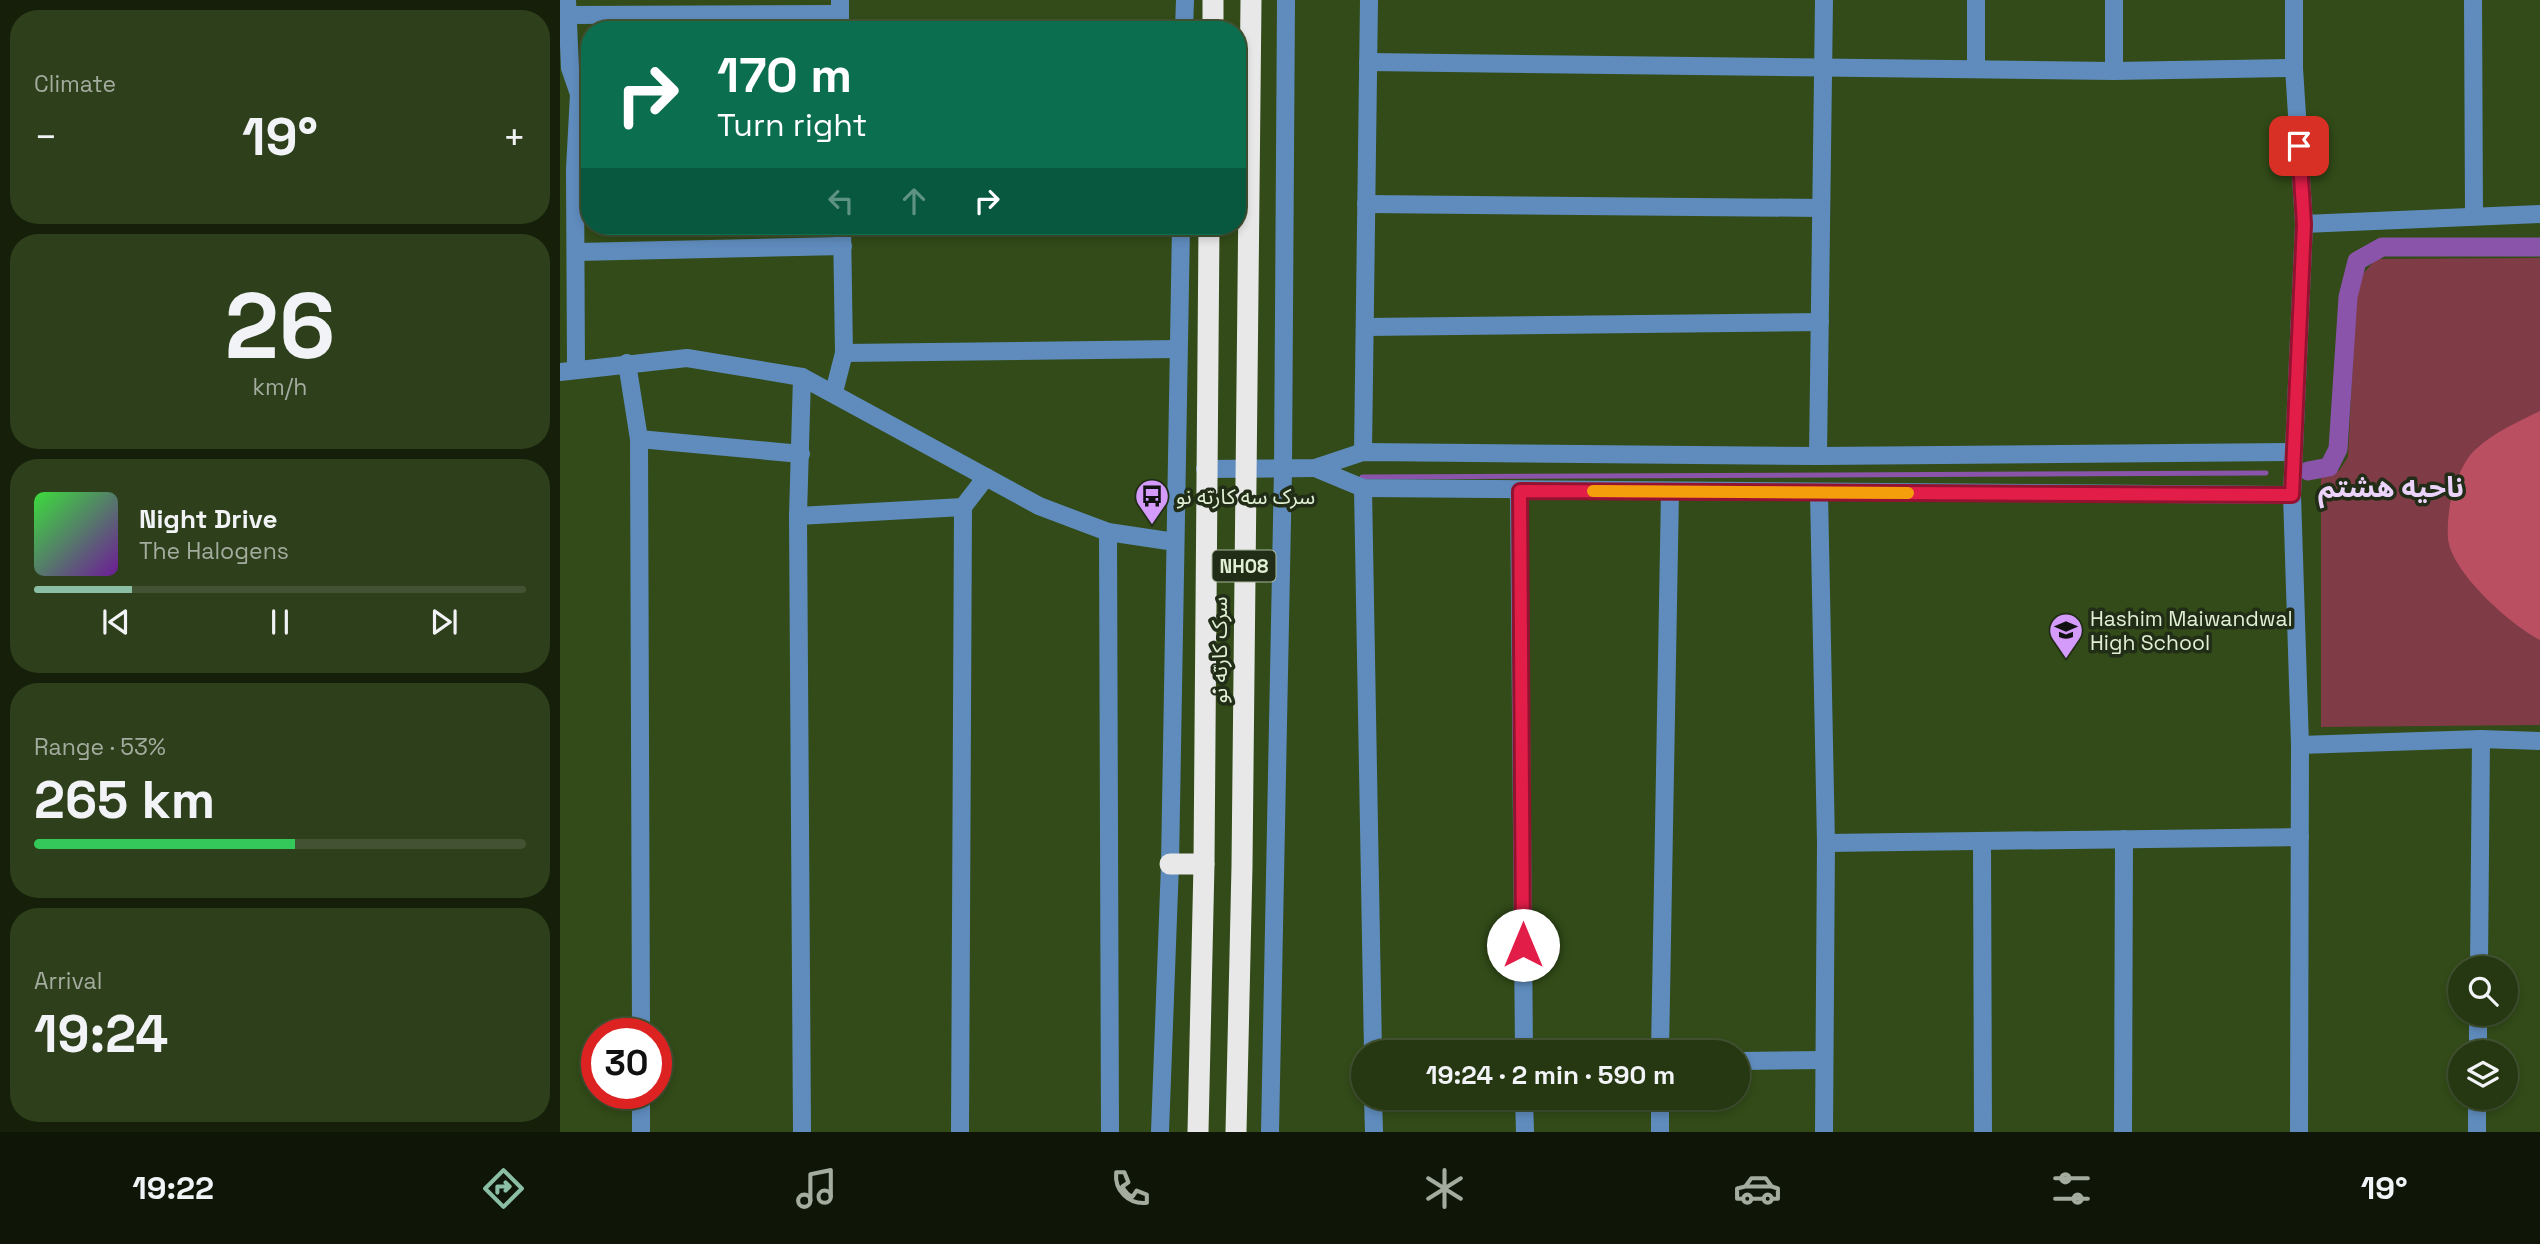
<!DOCTYPE html>
<meta charset="utf-8">
<style>
:root{--surface:#263812;--page:#2e3f1b;--text:#f1f3f6;--muted:#a4ac9f;--line:#425232;--accent:#8abfa5}
body{margin:0;font-family:"Space Grotesk","Noto Sans Arabic",sans-serif;background:var(--page);color:var(--text);height:100vh;display:flex;flex-direction:column;font-size:26px;white-space:nowrap}
*{box-sizing:border-box;margin:0}
p{font-size:23px;color:var(--muted)}
.icon{flex:none;width:38px;height:38px;fill:none;stroke:currentColor;stroke-width:2;stroke-linecap:round;stroke-linejoin:round}
.map{position:relative;flex:1;overflow:hidden}
.details{display:flex;flex-direction:column;gap:10px;padding:10px;background:#151f0a;width:560px}
.details>*{flex:none}
.guide{position:absolute;left:21px;top:21px;width:665px;height:214px;border-radius:28px;box-shadow:0 4px 10px #0003,0 0 0 2px var(--line);background:#0b6e4f;color:#fff;overflow:hidden}
.fabs{position:absolute;left:1888px;top:956px;display:grid;gap:14px}
.fabs a{display:grid;place-items:center;width:70px;height:70px;border-radius:50%;background:var(--surface);box-shadow:0 4px 10px #0003,0 0 0 2px var(--line);font-size:35px}
.speed{position:absolute;left:21px;top:1018px;display:flex;gap:14px;font-size:35px;font-weight:700;text-align:center}
.speed>*{display:grid;place-content:center;width:91px;height:91px;border-radius:50%;background:var(--surface);box-shadow:0 4px 10px #0003,0 0 0 2px var(--line);line-height:1}
.speed .limit{border:10px solid #d22;background:#fff;color:#111}
.pin{position:absolute;display:grid;place-items:center;width:60px;height:60px;color:#fff;margin:-30px;border-radius:14px;box-shadow:0 4px 10px #0006}
.me{position:absolute;width:77px;margin:-38px;rotate:0deg;stroke-linejoin:round;filter:drop-shadow(0 0 5px #0008)}
.turn{display:flex;align-items:center;gap:24px;height:147px;padding:0 21px;font-size:32px}
.turn .icon{width:91px;height:91px;stroke-width:2.5}
.turn b{display:block;font-size:49px;line-height:60px}
.lanes{display:flex;align-items:center;height:66px;padding:0 21px;background:#0003;justify-content:center;gap:35px;direction:ltr}
.lanes .off{opacity:.35}
.big{font-size:52px;font-weight:700;line-height:1.1}
.details .tile{flex:1;display:flex;flex-direction:column;justify-content:center;gap:10px;min-width:0;padding:0 24px;border-radius:28px;background:var(--page)}
.details .dial{align-items:center;gap:0}
.dial b{font-size:91px;line-height:1}
.song{display:flex;align-items:center;gap:21px}
.cover{width:84px;height:84px;border-radius:10px;background:linear-gradient(135deg,hsl(120 70% 55%),hsl(280 70% 35%))}
.played{height:7px;border-radius:4px;background:linear-gradient(90deg,var(--accent) 20%,var(--line) 20%)}
.keys{display:flex;justify-content:space-around;direction:ltr}
.heat{display:flex;justify-content:space-between;align-items:center;font-size:38px;direction:ltr}
.charge{height:10px;border-radius:5px;background:linear-gradient(90deg,#34c759 53%,var(--line) 0)}
.trip{position:absolute;left:791px;top:1040px;width:399px;height:70px;border-radius:35px;background:var(--surface);box-shadow:0 4px 10px #0003,0 0 0 2px var(--line);font-weight:700;line-height:70px;text-align:center}
.tabs{display:flex;height:112px;justify-content:space-around;align-items:center;background:#0f1607;color:var(--muted)}
.tabs .icon{width:49px;height:49px}
.tabs .active{color:var(--accent)}
.tabs b{font-size:32px;color:var(--text)}
main{display:flex;flex:1;min-height:0}
.map>svg:first-child{display:block}
</style>
<main>
<section class="details">
<div class="tile"><p>Climate</p>
<div class="heat"><a>−</a><b class="big">19°</b><a>+</a></div>
</div>
<div class="tile dial"><b>26</b><p>km/h</p></div>
<div class="tile">
<div class="song"><i class="cover"></i><div><b>Night Drive</b><p>The Halogens</p></div></div>
<div class="played"></div>
<div class="keys"><svg class="icon" aria-label="previous" viewBox="0 0 24 24"><path d="M18 5L8 12l10 7zM5 5v14"/></svg><svg class="icon" aria-label="pause" viewBox="0 0 24 24"><path d="M8 5v14M16 5v14"/></svg><svg class="icon" aria-label="next" viewBox="0 0 24 24"><path d="M6 5l10 7-10 7zM19 5v14"/></svg></div>
</div>
<div class="tile"><p>Range · 53%</p><b class="big">265 km</b><div class="charge"></div></div>
<div class="tile"><p>Arrival</p><b class="big">19:24</b></div>
</section>
<div class="map">
<svg width="1980" height="1132" viewBox="0 0 1980 1132">
<rect width="100%" height="100%" fill="#324b18"/>
<!-- green -->
<polygon fill="#7f3b46" points="1980,258 1980,725 1761,727 1761,475 1779,471 1788,457 1797,281 1816,259"/>
<!-- forest -->
<path fill="#ba4f62" d="M 1980,411 L 1980,640 C 1951,625 1892,573 1888,539 C 1887,524 1889,505 1893,491 C 1898,476 1904,460 1916,449 C 1934,432 1958,422 1980,411 Z"/>
<g fill="none" stroke-linecap="round" stroke-linejoin="round">
<!-- stream -->
<polyline stroke="#8954a9" stroke-width="5" points="802,477 1706,473"/>
<!-- canal -->
<polyline stroke="#8954a9" stroke-width="19" points="1748,471 1769,467 1778,449 1788,297 1797,261 1822,247 1980,247"/>
<!-- minor -->
<g stroke="#5f8cbd" stroke-width="18">
<polyline points="7,0 10,68 19,94 15,169 16,369"/>
<polyline points="280,0 280,30"/>
<polyline points="1734,0 1734,68 1744,224 1732,495 1740,745 1739,1132"/>
<polyline points="1913,0 1914,215"/>
<polyline points="6,15 280,14"/>
<polyline points="624,30 625,0"/>
<polyline points="808,62 1554,71 1734,68"/>
<polyline points="1416,69 1416,0"/>
<polyline points="1554,71 1554,0"/>
<polyline points="806,204 1261,208"/>
<polyline points="1744,224 1980,214"/>
<polyline points="17,252 283,246"/>
<polyline points="805,327 1260,322"/>
<polyline points="284,353 618,349"/>
<polyline points="67,363 79,439 81,1034"/>
<polyline points="0,372 127,358 242,377 479,506 548,532 615,542"/>
<polyline points="274,392 284,353 282,226"/>
<polyline points="79,439 241,454"/>
<polyline points="803,452 809,0"/>
<polyline points="1258,456 1264,0"/>
<polyline points="755,468 803,488 1732,495"/>
<polyline points="645,469 755,468 803,452 1258,456 1732,452"/>
<polyline points="803,488 813,1052"/>
<polyline points="959,491 964,1052"/>
<polyline points="1259,493 1266,843 1264,1132"/>
<polyline points="238,516 403,507"/>
<polyline points="548,532 550,1132"/>
<polyline points="1740,745 1921,739 1980,741"/>
<polyline points="1422,841 1423,1132"/>
<polyline points="1266,843 1740,837"/>
<polyline points="1919,968 1921,739"/>
<polyline points="1100,1052 1110,491"/>
<polyline points="1918,1052 1918,1013"/>
<polyline points="1178,1061 1262,1060"/>
<polyline points="81,1094 81,1132"/>
<polyline points="813,1097 814,1132"/>
<polyline points="964,1097 965,1132"/>
<polyline points="1100,1097 1100,1132"/>
<polyline points="242,1132 238,516 242,377"/>
<polyline points="400,1132 403,507 426,477"/>
<polyline points="600,1132 610,864 621,226"/>
<polyline points="710,1132 723,469 726,0"/>
<polyline points="1563,1132 1564,839"/>
<polyline points="1917,1132 1917,1097"/>
</g>
<!-- highway -->
<g stroke="#e8e8e8" stroke-width="21">
<polyline points="653,30 653,0"/>
<polyline points="610,864 644,864"/>
<polyline points="638,1132 644,864 649,226"/>
<polyline points="676,1132 682,866 691,0"/>
</g>
</g>
<g fill="none" stroke-linecap="round" stroke-linejoin="round">
<!-- route casing -->
<g stroke="#92132f" stroke-width="18">
<polyline id="route" points="963,945 960,491 1732,495 1744,224 1739,146"/>
</g>
<!-- route -->
<use href="#route" stroke="#e11d48" stroke-width="12"/>
<!-- slow -->
<polyline stroke="#f59e0b" stroke-width="12" points="1033,491 1348,493"/>
</g>
<!-- icons -->
<defs>
<g id="bus-pin" transform="scale(1.75)"><path d="M0 17L-7.5 6A9.5 9.5 0 1 1 7.5 6Z" fill="#d59bfa" stroke="#212d17"/><path d="M-5-6H5V4H4V6H2V4H-2V6H-4V4H-5ZM-3.5-4V0h7V-4ZM-3.5 1.2v1.5H-2V1.2ZM2 1.2v1.5H3.5V1.2Z" fill="#111"/></g>
<g id="school-pin" transform="scale(1.75)"><path d="M0 17L-7.5 6A9.5 9.5 0 1 1 7.5 6Z" fill="#d59bfa" stroke="#212d17"/><path d="M0-5L7-2L0 1L-7-2ZM-4 1L0 2.5L4 1V4Q0 6-4 4Z" fill="#111"/></g>
</defs>
<g fill-rule="evenodd">
<use href="#bus-pin" x="592" y="496"/>
<use href="#school-pin" x="1506" y="630"/>
</g>
<g text-anchor="middle" dominant-baseline="central" stroke-width="7" stroke-linejoin="round" paint-order="stroke">
<!-- shield labels -->
<rect fill="#212d17" stroke="#a7b69b" stroke-width="2" x="652.5" y="550.5" width="63" height="31" rx="5"/>
<g font-size="19" font-weight="bold" fill="#e0f0d4">
<text x="684" y="566">NH08</text>
</g>
<!-- poi labels -->
<g font-size="21" fill="#e0f0d4" stroke="#212d17" text-anchor="start">
<text x="616" y="496">سرک سه کارته نو</text>
<text x="1530" y="618">Hashim Maiwandwal<tspan x="1530" dy="24">High School</tspan></text>
</g>
<!-- street labels -->
<g font-size="21" fill="#e0f0d4" stroke="#212d17">
<text transform="translate(659 650) rotate(-90)">سرک کارته نو</text>
</g>
<!-- district labels -->
<g font-size="28" font-weight="bold" fill="#ebd3fc" stroke="#212d17">
<text x="1831" y="487">ناحیه هشتم</text>
</g>
</g>
</svg>
<div class="fabs">
<a><svg class="icon" aria-label="search" viewBox="0 0 24 24"><circle cx="10" cy="10" r="6"/><path d="M15 15l6 6"/></svg></a>
<a><svg class="icon" aria-label="layers" viewBox="0 0 24 24"><path d="M12 4l9 5-9 5-9-5zM3 14l9 5 9-5"/></svg></a>
</div>
<div class="speed"><div class="limit">30</div></div>
<div class="pin" style="left:1739px;top:146px;background:#d93025"><svg class="icon" aria-label="arrive" viewBox="0 0 24 24"><path d="M6 21V4h12l-3 4 3 4H6"/></svg></div>
<svg class="me" style="left:963px;top:945px" viewBox="-20 -20 40 40"><circle r="19" fill="#fff"/><path d="M0-13L10 11 0 6-10 11z" fill="#e11d48"/></svg>
<div class="trip">19:24 · 2 min · 590 m</div>
<div class="guide">
<div class="turn"><svg class="icon" aria-label="right" viewBox="0 0 24 24"><path d="M7 20v-9h11M14 6l5 5-5 5"/></svg><div><b>170 m</b>Turn right</div></div>
<div class="lanes"><svg class="icon off" aria-label="left" viewBox="0 0 24 24"><path d="M17 20v-9H6M10 6l-5 5 5 5"/></svg><svg class="icon off" aria-label="ahead" viewBox="0 0 24 24"><path d="M12 20V5M6 11l6-6 6 6"/></svg><svg class="icon" aria-label="right" viewBox="0 0 24 24"><path d="M7 20v-9h11M14 6l5 5-5 5"/></svg></div>
</div>
</div>
</main>
<nav class="tabs">
<b>19:22</b>
<svg class="icon active" aria-label="directions" viewBox="0 0 24 24"><path d="M12 3l9 9-9 9-9-9zM9 14v-3h6M13 9l2 2-2 2"/></svg>
<svg class="icon" aria-label="music" viewBox="0 0 24 24"><path d="M9 18V5l10-2v13"/><circle cx="6" cy="18" r="3"/><circle cx="16" cy="16" r="3"/></svg>
<svg class="icon" aria-label="phone" viewBox="0 0 24 24"><path d="M5 4h4l2 5-3 2q2 4 5 5l2-3 5 2v4C11 20 4 13 5 4z"/></svg>
<svg class="icon" aria-label="climate" viewBox="0 0 24 24"><path d="M12 3v18M4 7l16 10M4 17L20 7"/></svg>
<svg class="icon" aria-label="car" viewBox="0 0 24 24"><path d="M5 17H2v-5l4-1 3-4h7l3 4 3 1v5h-3M9 17h6M6 11h13"/><circle cx="7" cy="17" r="2"/><circle cx="17" cy="17" r="2"/></svg>
<svg class="icon" aria-label="filters" viewBox="0 0 24 24"><path d="M4 7h16M4 17h16"/><circle cx="9" cy="7" r="2"/><circle cx="15" cy="17" r="2"/></svg>
<b>19°</b>
</nav>
